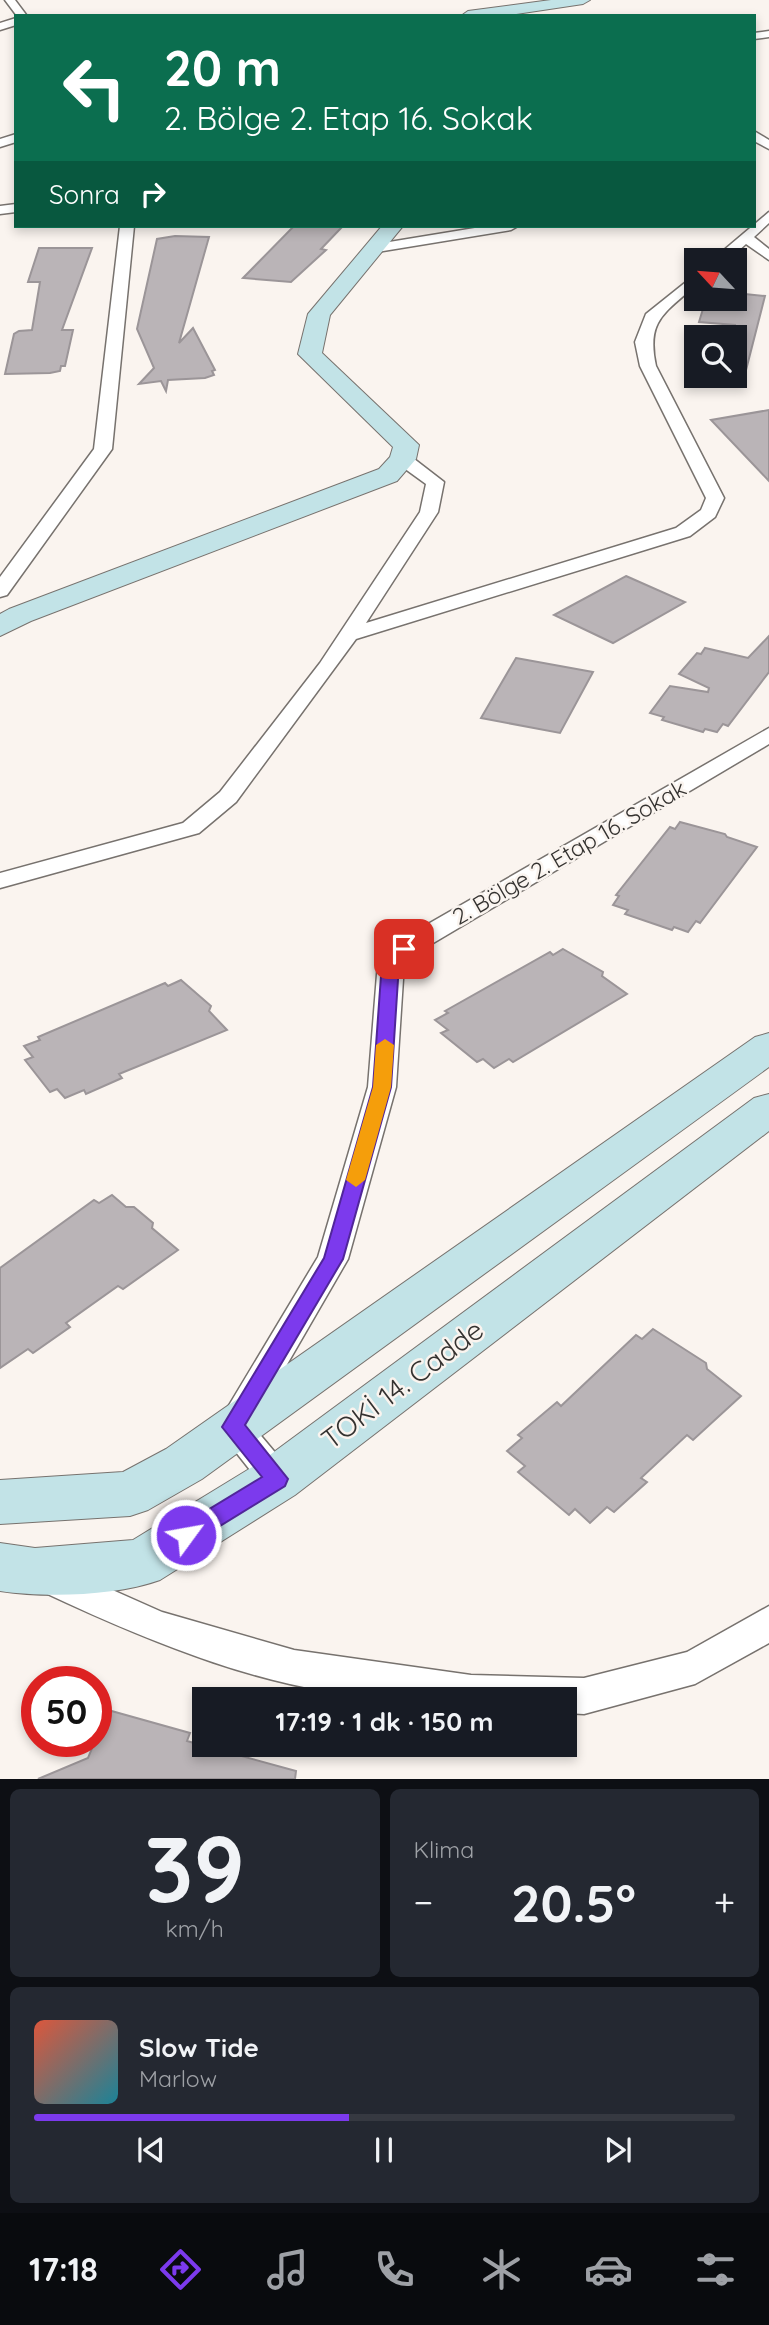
<!DOCTYPE html>
<html lang="tr">
<meta charset="utf-8">
<style>
:root{--surface:#171b24;--page:#242831;--text:#f1f3f6;--muted:#9ea1a6;--line:#363941;--accent:#7c3aed}
body{margin:0;font-family:Quicksand,sans-serif;background:var(--page);color:var(--text);height:100vh;display:flex;flex-direction:column;font-size:26px;white-space:nowrap}
*{box-sizing:border-box;margin:0}
p{font-size:23px;color:var(--muted)}
.icon{flex:none;width:38px;height:38px;fill:none;stroke:currentColor;stroke-width:2;stroke-linecap:round;stroke-linejoin:round}
.map{position:relative;height:1779px;overflow:hidden}
.sheet{display:flex;flex-direction:column;gap:10px;padding:10px;background:#0d0f14;flex:1}
.sheet>*{flex:none}
.guide{position:absolute;left:14px;top:14px;width:742px;height:214px;border-radius:0px;box-shadow:0 4px 10px #0003;background:#0b6e4f;color:#fff;overflow:hidden}
.needle{width:46px;rotate:296deg}
.controls{position:absolute;left:684px;top:248px;display:grid;gap:14px}
.controls a{display:grid;place-items:center;width:63px;height:63px;border-radius:0px;background:var(--surface);box-shadow:0 4px 10px #0003;font-size:35px}
.speed{position:absolute;left:21px;top:1666px;display:flex;gap:14px;font-size:35px;font-weight:700;text-align:center}
.speed>*{display:grid;place-content:center;width:91px;height:91px;border-radius:50%;background:var(--surface);box-shadow:0 4px 10px #0003;line-height:1}
.speed .limit{border:10px solid #d22;background:#fff;color:#111}
.pin{position:absolute;display:grid;place-items:center;width:60px;height:60px;color:#fff;margin:-30px;border-radius:14px;box-shadow:0 4px 10px #0006}
.me{position:absolute;width:77px;margin:-38px;rotate:58deg;stroke-linejoin:round;filter:drop-shadow(0 0 5px #0008)}
.turn{display:flex;align-items:center;gap:24px;height:147px;padding:0 35px;font-size:32px}
.turn .icon{width:91px;height:91px;stroke-width:2.5}
.turn b{display:block;font-size:49px;line-height:60px}
.then{display:flex;align-items:center;height:66px;padding:0 35px;background:#0003;gap:14px;font-size:26px}
.big{font-size:52px;font-weight:800;line-height:1.1}
.sheet .tile{flex:1;display:flex;flex-direction:column;justify-content:center;gap:10px;min-width:0;padding:0 24px;border-radius:10px;background:var(--page)}
.sheet .dial{align-items:center;gap:0}
.dial b{font-size:91px;line-height:1}
.song{display:flex;align-items:center;gap:21px}
.cover{width:84px;height:84px;border-radius:10px;background:linear-gradient(135deg,hsl(10 70% 55%),hsl(190 70% 35%))}
.played{height:7px;border-radius:4px;background:linear-gradient(90deg,var(--accent) 45%,var(--line) 45%)}
.keys{display:flex;justify-content:space-around;direction:ltr}
.heat{display:flex;justify-content:space-between;align-items:center;font-size:38px;direction:ltr}
.sheet .tiles{flex:1;display:grid;gap:10px;grid-template-columns:1fr 1fr}
.tile:last-child{grid-column:span 2}
.trip{position:absolute;left:192px;top:1687px;width:385px;height:70px;border-radius:0px;background:var(--surface);box-shadow:0 4px 10px #0003;font-weight:800;line-height:70px;text-align:center}
.menu{display:flex;height:112px;justify-content:space-around;align-items:center;background:#090b0e;color:var(--muted)}
.menu .icon{width:49px;height:49px}
.menu .active{color:var(--accent)}
.menu b{font-size:32px;color:var(--text)}
.map>svg:first-child{display:block}
</style>
<div class="map">
<svg width="769" height="1779" viewBox="0 0 769 1779">
<rect width="100%" height="100%" fill="#faf4ef"/>
<!-- building -->
<g fill="#bab4b7" stroke="#9b9598" stroke-width="2">
<polygon points="294,226 343,226 321,249 326,250 291,282 243,278"/>
<polygon points="175,236 209,237 179,343 193,328 215,370 212,371 214,375 205,378 168,380 166,391 161,381 139,384 154,368 137,329 157,239"/>
<polygon points="39,248 92,248 62,330 73,330 65,366 61,366 60,371 50,373 5,374 14,334 19,331 32,330 40,282 28,282"/>
<polygon points="735,293 765,296 744,378 735,377 735,325 699,322 706,299 735,299"/>
<polygon points="769,410 769,481 711,420"/>
<polygon points="626,576 685,602 613,643 554,615"/>
<polygon points="769,636 769,672 728,726 723,724 717,732 705,729 703,732 662,720 664,717 650,713 670,686 708,692 709,688 679,674 697,653 701,654 705,648 748,658"/>
<polygon points="516,658 593,672 560,733 481,718"/>
<polygon points="680,822 725,834 727,837 757,847 700,923 696,921 688,932 674,927 672,930 625,914 628,910 613,905 619,896 616,895 670,827 675,829"/>
<polygon points="563,949 603,972 602,976 627,994 513,1062 509,1059 494,1068 483,1059 477,1062 441,1033 448,1030 435,1020 448,1013 445,1011 550,952 553,955"/>
<polygon points="181,980 211,1006 209,1011 227,1030 119,1074 122,1078 86,1094 84,1090 65,1098 57,1089 50,1092 25,1060 33,1057 24,1046 40,1040 38,1037 165,983 168,986"/>
<polygon points="112,1195 126,1207 134,1207 153,1223 152,1228 178,1250 123,1289 118,1286 66,1323 70,1327 33,1353 28,1349 0,1368 0,1268 94,1200 99,1203"/>
<polygon points="653,1329 706,1363 707,1369 741,1396 693,1440 687,1435 641,1478 647,1482 614,1512 607,1507 590,1523 575,1509 569,1515 518,1472 525,1466 507,1451 522,1438 518,1435 557,1402 561,1406 636,1335 642,1339"/>
<polygon points="108,1710 190,1733 187,1741 296,1771 295,1779 38,1779 88,1758"/>
</g>
<g fill="none" stroke-linecap="round" stroke-linejoin="round">
<!-- street casing -->
<g stroke="#77726e" stroke-width="3">
<g id="street">
<polygon points="5,0 15,0 27,16 17,16"/>
<polygon points="16,18 16,25 0,30 0,23"/>
<polygon points="769,31 769,37 754,39 754,33"/>
<polygon points="754,131 769,140 769,149 754,141"/>
<polygon points="16,134 16,142 0,147 0,139"/>
<polygon points="16,204 16,212 0,214 0,206"/>
<polygon points="769,212 769,223 754,237 769,249 769,260 746,244 727,261 711,261"/>
<polygon points="120,226 134,226 112,449 7,595 0,597 0,577 94,449"/>
<polygon points="487,226 518,226 511,230 377,252 370,248 377,244"/>
<path d="M 696,274 L 696,285 C 665,313 646,320 656,366 L 724,498 L 715,517 L 690,536 L 356,639 L 236,802 L 199,833 L 0,888 L 0,873 L 183,823 L 220,792 L 320,663 L 420,512 L 426,484 L 397,463 L 394,459 L 397,455 L 409,455 L 444,482 L 438,512 L 366,623 L 676,528 L 701,510 L 706,498 L 640,366 L 635,342 L 646,314 Z"/>
<polygon points="769,728 769,744 413,955 404,964 396,1087 348,1259 252,1425 289,1469 294,1479 289,1489 277,1494 265,1489 216,1427 318,1257 368,1087 378,962 395,943"/>
<path d="M 54,1564 L 162,1612 L 294,1650 L 471,1675 L 584,1678 L 687,1652 L 769,1606 L 769,1643 L 695,1684 L 584,1714 L 565,1713 L 565,1699 C 509,1699 451,1702 395,1699 C 271,1693 152,1643 41,1591 L 36,1580 L 41,1569 Z"/>
</g>
</g>
<!-- secondary casing -->
<g stroke="#77726e" stroke-width="2">
<g id="secondary">
<polygon points="551,0 590,0 583,4 503,16 461,16 468,11"/>
<polygon points="382,226 403,226 330,315 322,353 419,445 416,459 397,481 31,621 0,636 0,614 9,609 379,469 390,457 393,447 298,354 308,314"/>
<polygon points="769,1033 769,1067 202,1479 148,1510 130,1516 0,1524 0,1480 123,1472 166,1449 755,1037"/>
<path d="M 769,1094 L 769,1131 L 295,1495 L 160,1580 C 115,1596 47,1598 0,1591 L 0,1543 L 35,1548 L 133,1540 L 259,1463 L 754,1098 Z"/>
</g>
</g>
<!-- street -->
<use href="#street" fill="#fff" fill-rule="evenodd"/>
<!-- secondary -->
<use href="#secondary" fill="#c2e3e7" fill-rule="evenodd"/>
</g>
<!-- route -->
<polygon fill="#7c3aed" stroke="#51269a" stroke-width="2" points="404,944 412,949 399,964 391,1087 343,1259 245,1425 288,1479 285,1486 194,1542 186,1545 178,1542 175,1535 178,1528 262,1477 222,1427 324,1258 373,1087 382,962 398,945"/>
<!-- slow -->
<polygon fill="#f59e0b" points="385,1039 394,1045 391,1087 365,1180 356,1187 346,1180 373,1087 376,1045"/>
<g text-anchor="middle" dominant-baseline="central" stroke-width="5" stroke-linejoin="round" paint-order="stroke">
<!-- street labels -->
<g font-size="23" fill="#343230" stroke="#faf4ef">
<text transform="translate(569 852) rotate(-30)">2. Bölge 2. Etap 16. Sokak</text>
</g>
<!-- near-street labels -->
<g font-size="28" fill="#343230" stroke="#faf4ef">
<text transform="translate(402 1384) rotate(-37)">TOKİ 14. Cadde</text>
</g>
</g>
</svg>
<div class="controls">
<a><svg class="needle" viewBox="-14 -14 28 28"><path d="M0-13l5 13h-10z" fill="#e53935"/><path d="M0 13l5-13h-10z" fill="#9ea1a6"/></svg></a>
<a><svg class="icon" aria-label="search" viewBox="0 0 24 24"><circle cx="10" cy="10" r="6"/><path d="M15 15l6 6"/></svg></a>
</div>
<div class="speed"><div class="limit">50</div></div>
<div class="pin" style="left:404px;top:949px;background:#d93025"><svg class="icon" aria-label="arrive" viewBox="0 0 24 24"><path d="M6 21V4h12l-3 4 3 4H6"/></svg></div>
<svg class="me" style="left:186px;top:1535px" viewBox="-20 -20 40 40"><circle r="17" fill="#7c3aed" stroke="#fff" stroke-width="3"/><path d="M0-11L8 9 0 5-8 9z" fill="#fff"/></svg>
<div class="trip">17:19 · 1 dk · 150 m</div>
<div class="guide">
<div class="turn"><svg class="icon" aria-label="left" viewBox="0 0 24 24"><path d="M17 20v-9H6M10 6l-5 5 5 5"/></svg><div><b>20 m</b>2. Bölge 2. Etap 16. Sokak</div></div>
<div class="then">Sonra<svg class="icon" aria-label="right" viewBox="0 0 24 24"><path d="M7 20v-9h11M14 6l5 5-5 5"/></svg></div>
</div>
</div>
<section class="sheet">
<div class="tiles">
<div class="tile dial"><b>39</b><p>km/h</p></div>
<div class="tile"><p>Klima</p>
<div class="heat"><a>−</a><b class="big">20.5°</b><a>+</a></div>
</div>
<div class="tile">
<div class="song"><i class="cover"></i><div><b>Slow Tide</b><p>Marlow</p></div></div>
<div class="played"></div>
<div class="keys"><svg class="icon" aria-label="previous" viewBox="0 0 24 24"><path d="M18 5L8 12l10 7zM5 5v14"/></svg><svg class="icon" aria-label="pause" viewBox="0 0 24 24"><path d="M8 5v14M16 5v14"/></svg><svg class="icon" aria-label="next" viewBox="0 0 24 24"><path d="M6 5l10 7-10 7zM19 5v14"/></svg></div>
</div>
</div>
</section>
<nav class="menu">
<b>17:18</b>
<svg class="icon active" aria-label="directions" viewBox="0 0 24 24"><path d="M12 3l9 9-9 9-9-9zM9 14v-3h6M13 9l2 2-2 2"/></svg>
<svg class="icon" aria-label="music" viewBox="0 0 24 24"><path d="M9 18V5l10-2v13"/><circle cx="6" cy="18" r="3"/><circle cx="16" cy="16" r="3"/></svg>
<svg class="icon" aria-label="phone" viewBox="0 0 24 24"><path d="M5 4h4l2 5-3 2q2 4 5 5l2-3 5 2v4C11 20 4 13 5 4z"/></svg>
<svg class="icon" aria-label="climate" viewBox="0 0 24 24"><path d="M12 3v18M4 7l16 10M4 17L20 7"/></svg>
<svg class="icon" aria-label="car" viewBox="0 0 24 24"><path d="M5 17H2v-5l4-1 3-4h7l3 4 3 1v5h-3M9 17h6M6 11h13"/><circle cx="7" cy="17" r="2"/><circle cx="17" cy="17" r="2"/></svg>
<svg class="icon" aria-label="filters" viewBox="0 0 24 24"><path d="M4 7h16M4 17h16"/><circle cx="9" cy="7" r="2"/><circle cx="15" cy="17" r="2"/></svg>
</nav>
